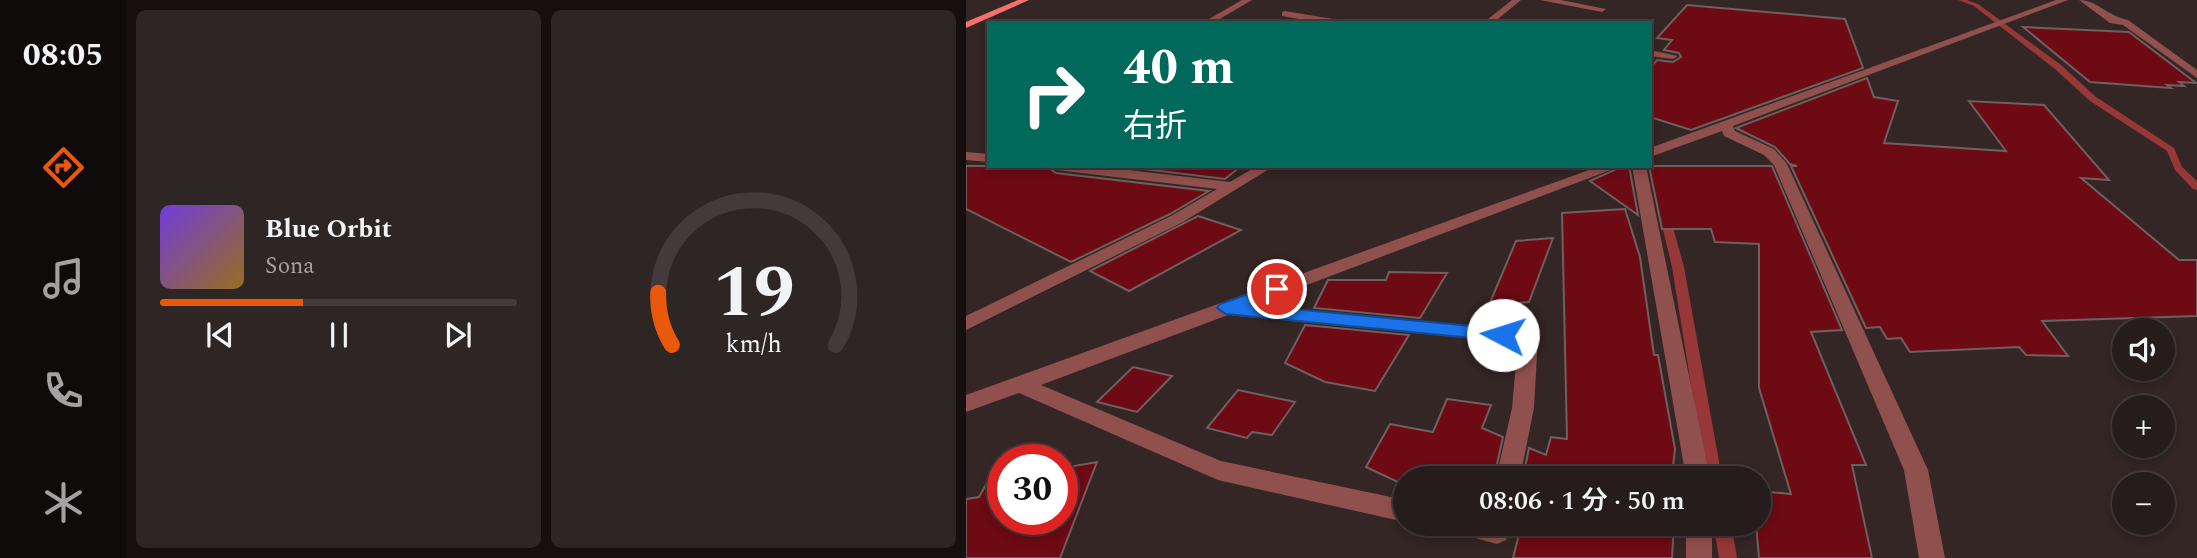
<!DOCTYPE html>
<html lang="ja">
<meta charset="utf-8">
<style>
:root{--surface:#261c1c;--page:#2e2525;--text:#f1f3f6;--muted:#a4a1a3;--line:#423a3b;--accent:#ea580c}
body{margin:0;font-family:Spectral,"Noto Sans JP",serif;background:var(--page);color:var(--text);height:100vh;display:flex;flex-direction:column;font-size:26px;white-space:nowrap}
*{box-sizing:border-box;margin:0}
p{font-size:23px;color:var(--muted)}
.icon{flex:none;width:38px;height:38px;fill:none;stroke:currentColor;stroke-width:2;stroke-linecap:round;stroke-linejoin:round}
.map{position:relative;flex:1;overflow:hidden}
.panel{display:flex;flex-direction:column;gap:10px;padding:10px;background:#150f0f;width:840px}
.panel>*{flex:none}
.banner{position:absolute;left:21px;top:21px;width:665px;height:147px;border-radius:0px;box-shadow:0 4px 10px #0003,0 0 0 2px var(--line);background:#00695c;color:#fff;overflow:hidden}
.tools{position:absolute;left:1146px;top:318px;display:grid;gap:14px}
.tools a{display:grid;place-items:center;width:63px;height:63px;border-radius:50%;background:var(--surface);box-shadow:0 4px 10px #0003,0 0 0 2px var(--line);font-size:35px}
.speed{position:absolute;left:21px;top:444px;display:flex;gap:14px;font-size:35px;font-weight:700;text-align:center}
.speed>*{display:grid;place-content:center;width:91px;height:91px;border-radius:50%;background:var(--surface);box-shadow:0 4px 10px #0003,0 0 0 2px var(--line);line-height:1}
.speed .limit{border:10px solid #d22;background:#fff;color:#111}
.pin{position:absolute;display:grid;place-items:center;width:60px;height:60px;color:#fff;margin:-30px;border:4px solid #fff;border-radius:50%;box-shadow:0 2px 7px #0007}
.me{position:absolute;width:77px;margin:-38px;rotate:275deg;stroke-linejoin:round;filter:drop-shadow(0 0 5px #0008)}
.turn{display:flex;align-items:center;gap:24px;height:147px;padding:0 21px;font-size:32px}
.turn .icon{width:91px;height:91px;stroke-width:2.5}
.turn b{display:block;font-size:49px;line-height:60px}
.panel .card{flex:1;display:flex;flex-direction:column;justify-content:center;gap:10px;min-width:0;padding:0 24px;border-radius:10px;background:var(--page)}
.panel .dial{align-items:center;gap:0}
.dial svg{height:182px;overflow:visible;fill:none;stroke:var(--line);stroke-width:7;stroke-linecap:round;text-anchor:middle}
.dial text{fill:var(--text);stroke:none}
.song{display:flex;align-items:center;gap:21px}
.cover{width:84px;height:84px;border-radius:10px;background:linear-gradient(135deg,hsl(260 70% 55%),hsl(40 70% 35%))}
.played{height:7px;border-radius:4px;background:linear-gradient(90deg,var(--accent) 40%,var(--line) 40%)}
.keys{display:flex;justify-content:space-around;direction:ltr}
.panel .tiles{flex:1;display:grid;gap:10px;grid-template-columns:repeat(2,1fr)}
.trip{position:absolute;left:427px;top:466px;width:378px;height:70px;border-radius:35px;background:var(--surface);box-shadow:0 4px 10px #0003,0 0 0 2px var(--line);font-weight:600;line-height:70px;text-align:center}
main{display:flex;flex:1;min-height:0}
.tab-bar{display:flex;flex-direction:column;width:126px;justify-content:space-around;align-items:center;background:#0f0b0b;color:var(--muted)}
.tab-bar .icon{width:49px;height:49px}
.tab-bar .selected{color:var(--accent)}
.tab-bar b{font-size:32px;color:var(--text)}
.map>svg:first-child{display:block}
</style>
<main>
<nav class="tab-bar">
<b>08:05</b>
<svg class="icon selected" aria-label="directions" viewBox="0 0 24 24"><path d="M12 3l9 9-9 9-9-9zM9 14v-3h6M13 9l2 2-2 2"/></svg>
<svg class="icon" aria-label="music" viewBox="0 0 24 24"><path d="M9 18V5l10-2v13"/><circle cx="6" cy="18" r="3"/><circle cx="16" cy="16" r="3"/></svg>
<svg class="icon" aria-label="phone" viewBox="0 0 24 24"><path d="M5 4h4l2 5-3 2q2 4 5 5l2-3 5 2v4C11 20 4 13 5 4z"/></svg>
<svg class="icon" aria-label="climate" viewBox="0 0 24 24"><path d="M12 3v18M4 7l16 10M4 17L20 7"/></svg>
</nav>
<section class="panel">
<div class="tiles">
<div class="card">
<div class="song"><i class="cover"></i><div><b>Blue Orbit</b><p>Sona</p></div></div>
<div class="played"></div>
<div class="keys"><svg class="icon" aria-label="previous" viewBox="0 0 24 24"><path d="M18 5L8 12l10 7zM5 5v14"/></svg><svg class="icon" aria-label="pause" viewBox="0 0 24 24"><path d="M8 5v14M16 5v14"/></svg><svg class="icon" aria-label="next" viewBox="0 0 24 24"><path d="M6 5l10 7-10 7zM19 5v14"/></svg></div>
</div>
<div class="card dial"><svg viewBox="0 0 100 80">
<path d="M14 69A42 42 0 1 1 86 69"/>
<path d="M14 69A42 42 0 0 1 8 46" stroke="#ea580c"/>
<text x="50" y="56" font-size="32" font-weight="700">19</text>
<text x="50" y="72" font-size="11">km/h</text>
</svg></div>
</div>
</section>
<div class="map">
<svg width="1231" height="558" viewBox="0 0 1231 558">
<rect width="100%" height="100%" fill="#332625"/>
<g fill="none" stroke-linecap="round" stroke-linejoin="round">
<!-- stream -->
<g fill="#983737" fill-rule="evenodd">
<polygon points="992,0 1001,0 1012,4 1095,65 1130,97 1208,148 1216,167 1231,181 1231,190 1227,189 1209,170 1201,151 1124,101 1089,69 1008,6"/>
<polygon points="698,210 703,213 718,267 756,478 740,478 706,267 693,213"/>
<polygon points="747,523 765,523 771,558 753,558"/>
</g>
</g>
<!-- building -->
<g fill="#6d0a14" stroke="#6f5f5e" stroke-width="2">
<polygon points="721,5 879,19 897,68 725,130 684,117 684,68 691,60 707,62 715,57 713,53 698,50 706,40 691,38"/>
<polygon points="1057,27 1163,32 1230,83 1213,82 1218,86 1201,85 1205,88 1124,82"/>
<polygon points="901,78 908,97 932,101 918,143 1040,151 1003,101 1078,105 1143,180 1115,178 1213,260 1231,260 1231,316 1076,321 1102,356 1060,355 1053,347 944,352 935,338 921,339 914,327 900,328 825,166 831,166 824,164 809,147 770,128"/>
<polygon points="0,166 80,166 90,173 243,191 204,214 105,262 0,209"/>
<polygon points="153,166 275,166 259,179"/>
<polygon points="657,166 663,166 672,215 624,181"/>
<polygon points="683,166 806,166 876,330 845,332 900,465 886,465 906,558 793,558 790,523 793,523 793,491 825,494 793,388 793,244 749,242 745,229 696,229"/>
<polygon points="659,209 674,257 688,355 692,355 709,449 707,467 711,468 711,478 557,478 563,448 580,455 585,437 601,439 596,213"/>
<polygon points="232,216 275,230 163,291 124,271"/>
<polygon points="587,238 563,302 523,305 550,241"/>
<polygon points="423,272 481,273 454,318 348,308 362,280 420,280"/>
<polygon points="339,325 443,335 409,391 359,382 319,363"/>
<polygon points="167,367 206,376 171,412 131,402"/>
<polygon points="272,390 329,402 306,435 286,432 281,438 241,428"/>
<polygon points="481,399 525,405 516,428 537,437 528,478 439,478 436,484 400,467 424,424 467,432"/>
<polygon points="131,462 94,558 0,558 0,499 13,497 22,481 37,478 37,520 96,520 96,468"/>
<polygon points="556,523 708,523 706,558 547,558"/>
</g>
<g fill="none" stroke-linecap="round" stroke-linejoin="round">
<!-- street -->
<g fill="#90504d" fill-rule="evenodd">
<polygon points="276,0 286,0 247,23 236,23"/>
<polygon points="546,0 555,0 527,23 517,23"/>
<polygon points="574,0 595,0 640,9 636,12"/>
<polygon points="1090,0 1102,0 767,126 769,131 808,149 821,164 962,470 979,558 953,558 938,470 808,165 798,155 758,136 756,131 684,157 684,148"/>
<path d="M 1113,0 C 1131,0 1141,16 1162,20 L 1231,70 L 1231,78 L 1157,25 L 1144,23 Z"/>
<polygon points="319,11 373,20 377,23 355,23 316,16 316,12"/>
<polygon points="684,50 712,56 707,59 684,56"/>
<polygon points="0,152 23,154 23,162 0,160"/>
<polygon points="83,166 129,166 264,182 291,166 308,166 217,222 0,330 0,316 205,216 251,189 90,170"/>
<polygon points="634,166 655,166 288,305 569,332 572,337 568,408 554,478 530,478 546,408 552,343 262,315 75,385 255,461 439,500 439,522 252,480 53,393 0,412 0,395"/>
<polygon points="666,166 680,166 744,478 720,478"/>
<polygon points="480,523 546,523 540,540 531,544 484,531"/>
<rect x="720" y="523" width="26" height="35"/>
</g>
<!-- primary -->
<polygon fill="#f4716e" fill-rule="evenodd" points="52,0 63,0 0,28 0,22"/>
</g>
<!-- route -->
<polygon fill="#1a73e8" stroke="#114b97" stroke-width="2" points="311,284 317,286 319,289 317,293 285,305 537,329 545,335 537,341 260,314 251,308 254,304"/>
</svg>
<div class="tools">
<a><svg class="icon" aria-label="sound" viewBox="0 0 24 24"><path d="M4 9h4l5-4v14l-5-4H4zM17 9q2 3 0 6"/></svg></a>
<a>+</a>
<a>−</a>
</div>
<div class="speed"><div class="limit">30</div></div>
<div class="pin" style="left:311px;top:289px;background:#d93025"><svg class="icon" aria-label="arrive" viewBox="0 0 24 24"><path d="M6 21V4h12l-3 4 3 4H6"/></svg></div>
<svg class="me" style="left:537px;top:335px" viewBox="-20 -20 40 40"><circle r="19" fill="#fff"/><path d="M0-13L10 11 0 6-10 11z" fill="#1a73e8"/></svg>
<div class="trip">08:06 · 1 分 · 50 m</div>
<div class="banner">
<div class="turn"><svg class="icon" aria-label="right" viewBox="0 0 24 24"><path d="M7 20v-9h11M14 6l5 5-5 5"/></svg><div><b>40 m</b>右折</div></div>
</div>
</div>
</main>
